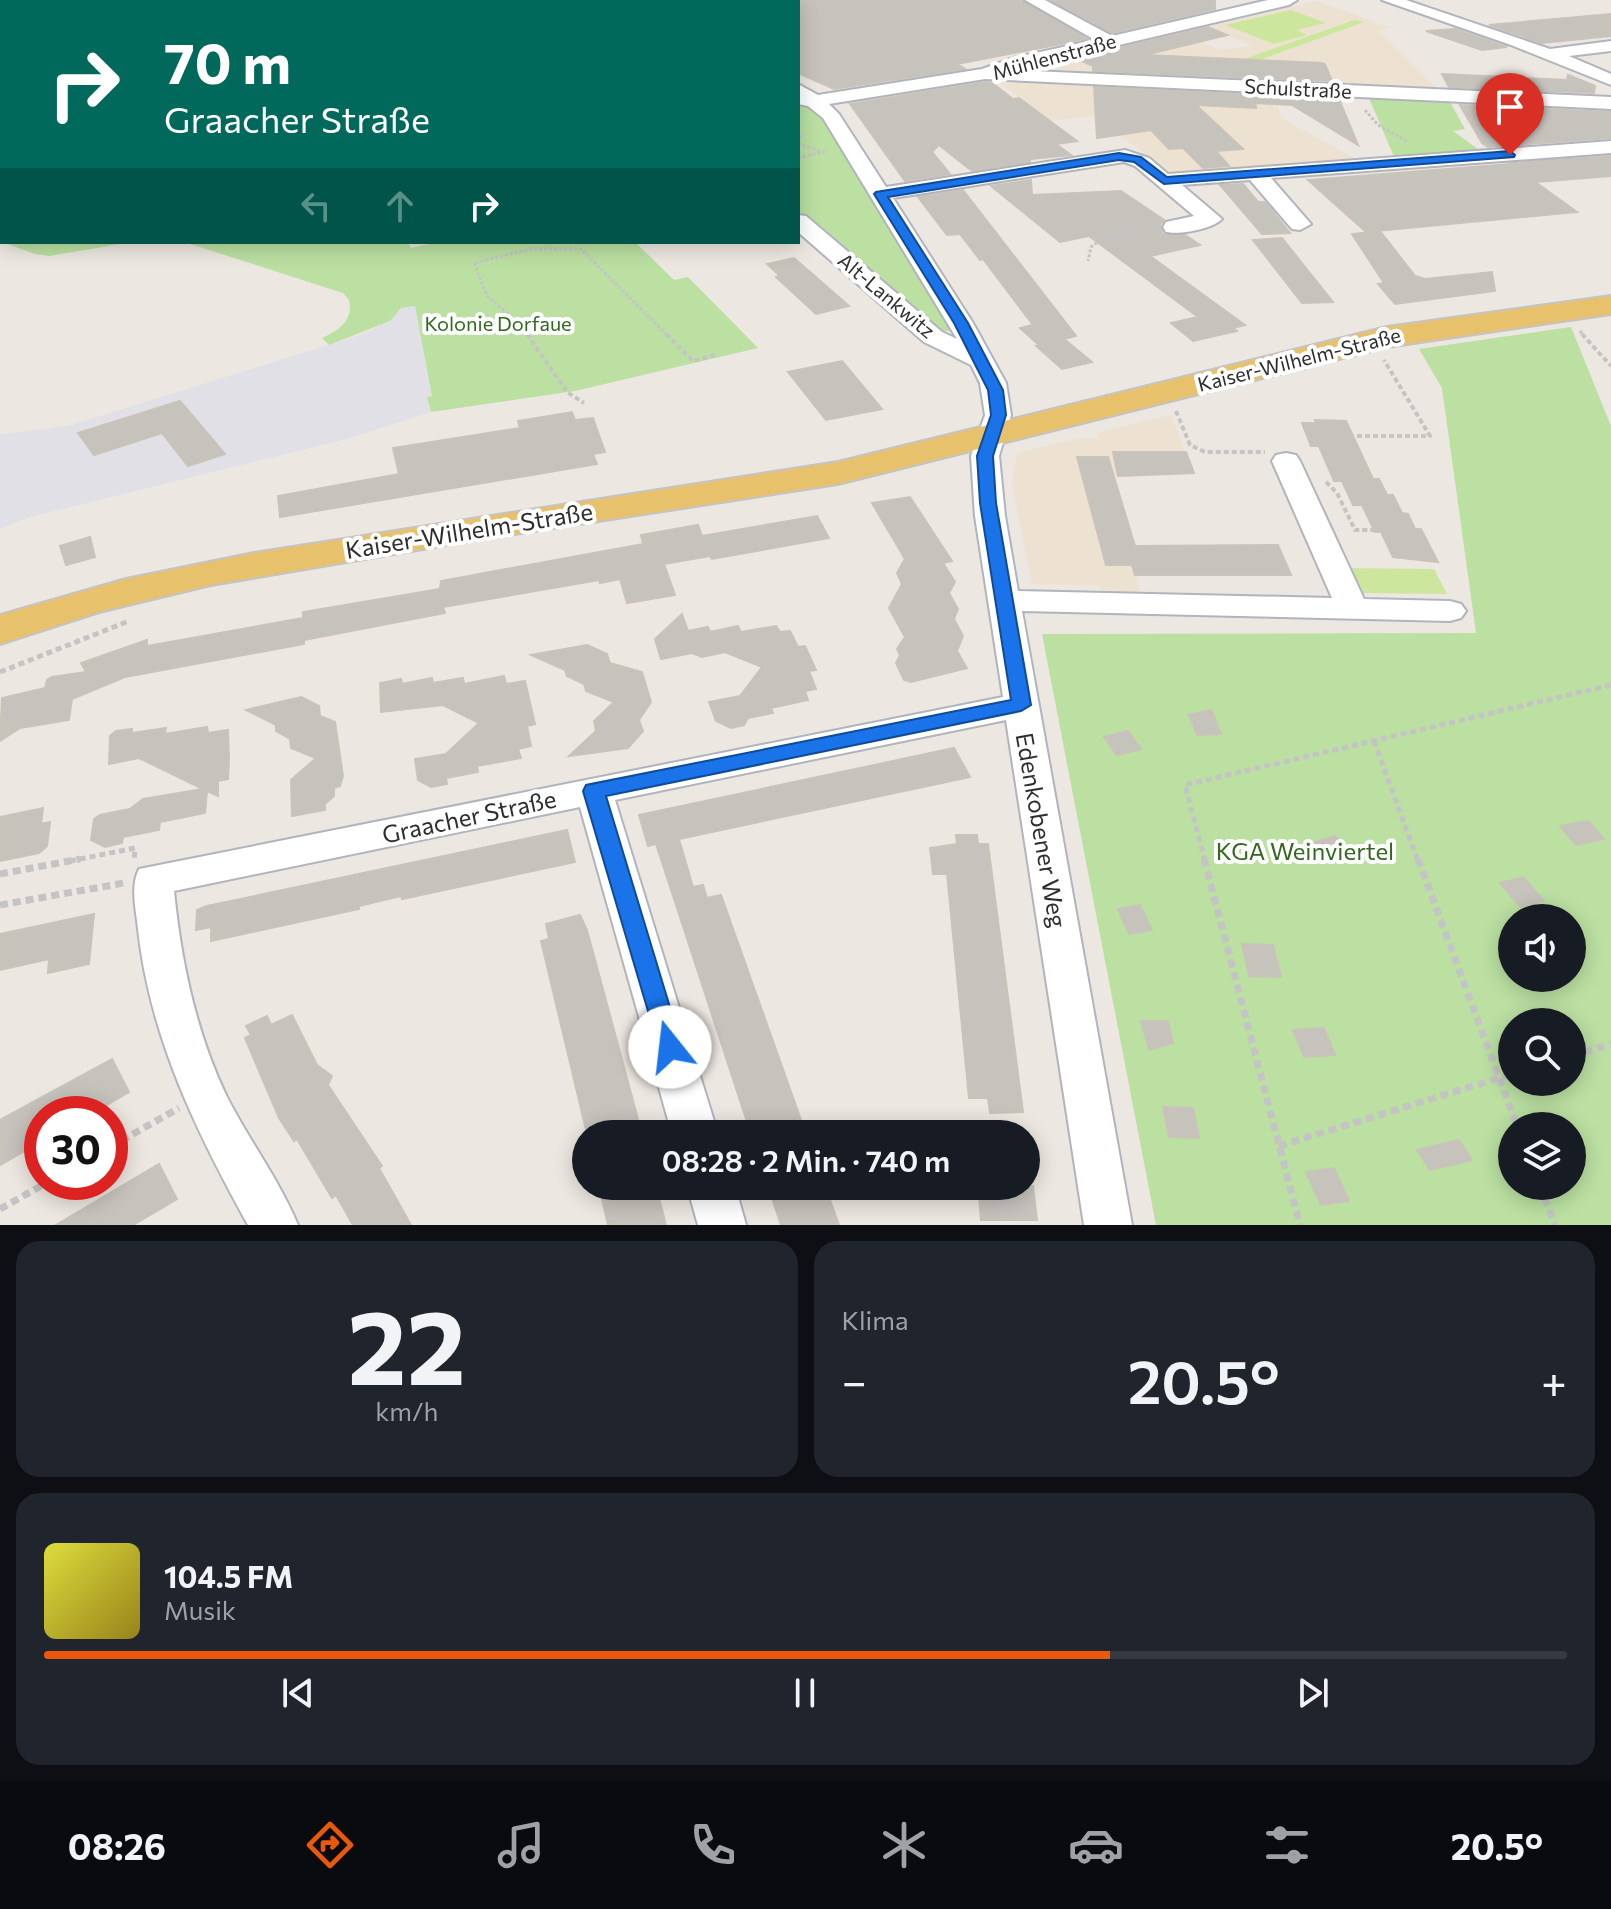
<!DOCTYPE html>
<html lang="de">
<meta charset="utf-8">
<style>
:root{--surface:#171b24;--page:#20242c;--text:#f1f3f6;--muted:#9ea1a6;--line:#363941;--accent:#ea580c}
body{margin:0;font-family:Commissioner,sans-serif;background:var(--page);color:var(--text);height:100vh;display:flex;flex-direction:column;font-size:30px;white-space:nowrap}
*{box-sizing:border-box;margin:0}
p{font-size:26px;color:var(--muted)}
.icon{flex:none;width:44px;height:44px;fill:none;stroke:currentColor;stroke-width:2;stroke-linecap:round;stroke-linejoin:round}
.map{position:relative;height:1225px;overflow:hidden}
.side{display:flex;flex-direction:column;gap:16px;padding:16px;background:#0d0f14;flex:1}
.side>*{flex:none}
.banner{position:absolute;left:0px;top:0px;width:800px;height:244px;box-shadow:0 4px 20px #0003;background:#00695c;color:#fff;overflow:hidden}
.controls{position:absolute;left:1498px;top:904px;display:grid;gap:16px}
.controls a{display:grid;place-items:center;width:88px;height:88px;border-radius:50%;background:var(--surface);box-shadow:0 4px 20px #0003;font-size:40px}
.speed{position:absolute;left:24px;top:1096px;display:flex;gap:16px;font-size:40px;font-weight:700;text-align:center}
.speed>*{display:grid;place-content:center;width:104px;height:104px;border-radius:50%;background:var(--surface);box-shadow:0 4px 20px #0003;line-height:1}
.speed .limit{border:12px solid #d22;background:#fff;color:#111}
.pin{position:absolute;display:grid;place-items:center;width:68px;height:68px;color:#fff;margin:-82px -34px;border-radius:50% 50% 50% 0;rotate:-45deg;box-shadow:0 0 8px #0007}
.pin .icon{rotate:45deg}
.me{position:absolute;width:88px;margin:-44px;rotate:344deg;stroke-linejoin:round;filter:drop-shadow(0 0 6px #0008)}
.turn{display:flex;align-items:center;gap:28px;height:168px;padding:0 32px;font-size:36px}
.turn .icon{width:104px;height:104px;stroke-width:2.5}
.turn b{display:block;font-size:56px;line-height:68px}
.lanes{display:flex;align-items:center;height:76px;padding:0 32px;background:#0003;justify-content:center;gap:40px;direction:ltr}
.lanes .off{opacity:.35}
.big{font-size:60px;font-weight:600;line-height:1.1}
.side .tile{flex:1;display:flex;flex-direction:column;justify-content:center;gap:12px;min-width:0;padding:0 28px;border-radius:24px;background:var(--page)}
.side .dial{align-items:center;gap:0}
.dial b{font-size:104px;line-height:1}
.song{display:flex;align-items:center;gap:24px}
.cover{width:96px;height:96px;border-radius:12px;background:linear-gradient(135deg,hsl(60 70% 55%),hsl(50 70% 35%))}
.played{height:8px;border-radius:4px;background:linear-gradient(90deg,var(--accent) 70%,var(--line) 70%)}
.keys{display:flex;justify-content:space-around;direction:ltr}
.heat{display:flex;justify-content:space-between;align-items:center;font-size:44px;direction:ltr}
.side .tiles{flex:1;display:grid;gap:16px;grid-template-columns:1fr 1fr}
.tile:last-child{grid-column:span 2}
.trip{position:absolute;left:572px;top:1120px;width:468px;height:80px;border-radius:40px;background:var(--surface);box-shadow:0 4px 20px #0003;font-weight:600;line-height:80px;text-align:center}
.dock{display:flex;height:128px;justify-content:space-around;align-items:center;background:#090b0e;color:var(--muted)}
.dock .icon{width:56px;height:56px}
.dock .current{color:var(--accent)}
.dock b{font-size:36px;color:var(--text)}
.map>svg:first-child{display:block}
</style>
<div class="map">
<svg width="1611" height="1225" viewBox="0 0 1611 1225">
<rect width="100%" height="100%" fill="#ede7e1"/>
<!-- industrial -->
<polygon fill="#e2e0e7" points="415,306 432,396 427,398 431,412 347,439 30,517 0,529 0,434 68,426 357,336 390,321 401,308"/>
<!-- education -->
<g fill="#ede2d2">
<polygon points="1316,1 1390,27 1378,30 1436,88 1250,80 1253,93 1274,94 1281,118 1360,161 1184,174 1169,171 1092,116 1050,121 1000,83 1042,81 1063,74 1049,62 1177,33 1221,50 1252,46 1206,26"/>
<polygon points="1171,415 1194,473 1115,477 1135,546 1127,546 1141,596 1102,596 1099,585 1032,584 1012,483 1017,453 1080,438 1098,438 1098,432"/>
</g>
<!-- green -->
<g fill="#bbe0a2" fill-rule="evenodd">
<polygon points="798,94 818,109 952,331 940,331 798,215"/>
<polygon points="1369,98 1450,102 1465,129 1453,131 1482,152 1395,159"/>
<polygon points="2,242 132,242 49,256 35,254"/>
<path d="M 184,242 L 408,242 L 411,248 L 438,242 L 635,242 L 674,280 L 688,277 L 758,348 L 575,391 L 431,412 L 427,397 L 432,396 L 415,306 L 401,308 L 390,321 L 329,345 L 322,338 C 338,331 354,320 349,300 L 343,293 Z"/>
<path d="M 1571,327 L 1611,426 L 1611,1225 L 1156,1225 L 1042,634 L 1476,633 L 1442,388 L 1419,349 ZM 1512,918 L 1572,918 L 1572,978 L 1512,978 ZM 1512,1022 L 1572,1022 L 1572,1082 L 1512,1082 ZM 1512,1126 L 1572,1126 L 1572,1186 L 1512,1186 Z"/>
</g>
<!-- pitch -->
<g fill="#cde69e">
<polygon points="1291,10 1326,23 1297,30 1307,35 1274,44 1225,25"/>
<polygon points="1354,20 1364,22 1254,62 1244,59"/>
<polygon points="1346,568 1434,569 1447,594 1357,593"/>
</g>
<!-- building -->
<g fill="#c6c2bc" stroke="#c9c3ba" stroke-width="2">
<polygon points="761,0 1022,0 1087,39 957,64 965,69 834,89 798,73 798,2"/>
<polygon points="1051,0 1215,0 1215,9 1112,33"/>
<polygon points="1611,14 1611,36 1542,43 1489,25"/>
<polygon points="1208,27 1227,35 1145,55 1321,63 1325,64 1332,81 1093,71 1093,66 1076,58"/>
<polygon points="1455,29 1507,47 1482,50 1426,31"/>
<polygon points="1442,74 1567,80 1568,75 1595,86 1594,93 1449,87"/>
<polygon points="985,82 992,83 1013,99 1019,98 1077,141 1056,144 1071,155 1030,159 1030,162 972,171 939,145 932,152 950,174 905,181 850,104"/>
<polygon points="1094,87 1339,99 1358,145 1292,105 1255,103 1256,108 1196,105 1243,149 1216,151 1229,166 1203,168 1183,148 1169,149 1151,130 1097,138"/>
<polygon points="1460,105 1611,112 1611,138 1488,147 1482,143"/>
<polygon points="1611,156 1611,176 1536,182 1510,163"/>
<polygon points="1510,164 1577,212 1366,232 1308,180"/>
<polygon points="1031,180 1032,195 1121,191 1164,220 1160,225 1163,234 1185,235 1200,245 1150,256 1245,325 1233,328 1237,331 1193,341 1171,323 1198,317 1089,236 1060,242 991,186"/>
<polygon points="1243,184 1258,202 1265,202 1290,233 1262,234 1220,185"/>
<polygon points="963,190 1076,336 1064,339 1092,362 1062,369 1036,346 1039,345 1020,328 1033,325 983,259 980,260 960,234 947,235 918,197"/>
<polygon points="1380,231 1415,276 1425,279 1492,272 1495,291 1395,304 1378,284 1384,283 1352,234"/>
<polygon points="1282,238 1333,302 1302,303 1253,240"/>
<polygon points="794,258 849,306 816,314 776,277 780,276 767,264"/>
<polygon points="842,361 882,409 826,420 788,372"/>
<polygon points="180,401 225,454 188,466 162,433 94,455 78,433"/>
<polygon points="572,412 575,420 593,418 605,452 593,454 597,464 280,517 278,496 399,474 393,448 520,428 518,421"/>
<polygon points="1315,420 1346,421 1373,479 1379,479 1387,495 1393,495 1402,513 1408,514 1415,529 1421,529 1438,562 1393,557 1381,532 1375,532 1362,505 1353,505 1342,481 1334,481 1319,446 1311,446 1302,423 1316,423"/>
<polygon points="1113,452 1186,452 1194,473 1118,476"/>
<polygon points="1077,457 1108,457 1135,546 1278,545 1291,575 1135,575 1132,565 1106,565"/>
<polygon points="910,497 952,561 943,563 955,582 949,593 958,609 954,619 963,636 957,651 967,668 911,682 904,680 896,663 900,655 897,649 905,637 889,608 902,584 897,573 905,559 872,503"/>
<polygon points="817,516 829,538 712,559 710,556 664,564 675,595 627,603 620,579 600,583 599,580 443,607 445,613 304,640 304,644 125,677 72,699 69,720 20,728 0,741 2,698 45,688 47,680 52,677 86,672 81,663 147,640 147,646 303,618 303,612 440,589 441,581 643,544 641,535 698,525 702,536"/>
<polygon points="90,537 95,557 66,565 60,546"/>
<polygon points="682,614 688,631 708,627 710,632 738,626 741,632 776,626 780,632 790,631 798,647 805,646 816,670 809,671 816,689 805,691 808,700 771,708 773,713 748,718 744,725 731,728 716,721 709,702 740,696 762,667 725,652 702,657 692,653 661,659 655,639"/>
<polygon points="587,645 607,654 610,663 642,672 651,702 639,720 643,731 628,748 569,756 596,731 594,721 614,702 586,691 584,684 567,676 565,670 531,655"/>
<polygon points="504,676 506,684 525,681 535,724 527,726 531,746 518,749 521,758 477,766 478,772 446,778 447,784 431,787 418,780 415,759 446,754 479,723 443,705 381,712 380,683 401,679 402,684 432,678 433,683 463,678 464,684"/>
<polygon points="301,697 319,706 320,716 335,722 343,776 340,786 334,788 334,796 325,804 325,810 292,816 291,780 316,758 291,748 290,739 276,731 276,725 246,710"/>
<polygon points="1211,710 1221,734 1197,735 1189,715"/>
<polygon points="207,727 208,733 228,730 229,760 228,779 218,781 218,796 207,791 205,813 160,822 159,830 123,837 122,843 105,847 91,840 94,819 100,815 130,809 143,799 203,789 139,758 109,764 110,736 116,731 132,729 132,733 166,728 165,734"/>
<polygon points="1128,731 1141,749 1117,755 1104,737"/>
<polygon points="954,748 970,777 679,839 693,887 703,885 707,898 721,895 806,1134 751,1134 656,844 648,846 639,815"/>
<polygon points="43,808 41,824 50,822 47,846 39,853 0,861 0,817"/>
<polygon points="1588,821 1604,839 1576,845 1560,826"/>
<polygon points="567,830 575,862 402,899 401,896 359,906 359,909 211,941 211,927 196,930 197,910 207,906"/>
<polygon points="956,835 977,835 978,844 988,844 1023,1112 990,1113 988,1098 969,1098 947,874 933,874 930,848 957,844"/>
<polygon points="1335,836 1350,854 1323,862 1308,844"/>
<polygon points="1523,877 1544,901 1520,907 1500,883"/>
<polygon points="1140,905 1152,930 1129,934 1118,909"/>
<polygon points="94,914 89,964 48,973 49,959 0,970 0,934"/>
<polygon points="580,915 587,930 642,1134 587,1134 541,941 549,939 546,924"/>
<polygon points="1242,944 1273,945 1281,977 1249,976"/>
<polygon points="292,1015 317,1065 332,1076 328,1085 382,1166 379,1168 411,1225 353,1225 336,1195 332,1198 297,1139 294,1141 279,1118 245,1038 251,1035 246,1026 267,1016 271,1025"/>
<polygon points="1141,1021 1168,1021 1173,1043 1149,1050"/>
<polygon points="1324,1028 1335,1055 1304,1057 1293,1030"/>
<polygon points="112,1059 129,1092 91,1114 42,1114 42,1141 0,1165 0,1120"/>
<polygon points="1163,1107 1193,1108 1199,1138 1169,1137"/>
<polygon points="1459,1140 1472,1160 1430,1170 1417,1150"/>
<polygon points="159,1164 177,1199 133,1225 56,1225"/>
<polygon points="1334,1168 1349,1201 1321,1205 1306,1172"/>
<polygon points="599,1186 656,1186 666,1225 608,1225"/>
<polygon points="768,1186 825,1186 839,1225 781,1225"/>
<polygon points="978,1186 1033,1186 1037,1220 981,1220"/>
</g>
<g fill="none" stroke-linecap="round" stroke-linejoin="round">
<!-- minor casing -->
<g stroke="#b1b4bc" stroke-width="4">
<g id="minor">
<polygon points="546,0 563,0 565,2 548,2"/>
<polygon points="623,0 641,0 643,2 625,2"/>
<path d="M 1025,0 L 1045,0 L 1112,36 L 1268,0 L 1297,0 L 1289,5 L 1013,70 L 1611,97 L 1611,109 L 985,79 L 829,104 L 839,114 L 886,187 L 1125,150 L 1149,158 L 1168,174 L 1611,141 L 1611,153 L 1271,178 L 1311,224 L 1300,230 L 1292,229 L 1250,180 L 1182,185 L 1222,219 C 1212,229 1181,235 1166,232 L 1163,227 L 1166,222 L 1194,216 L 1135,166 L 1124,162 L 893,198 L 973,323 L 1006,383 L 1011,415 L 999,456 L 1005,516 L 1018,591 L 1332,598 L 1272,461 L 1276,455 L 1286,453 L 1296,455 L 1300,461 L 1364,599 L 1450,601 L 1461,604 L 1466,611 L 1461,618 L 1450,621 L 1022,611 L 1132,1225 L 1084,1225 L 1006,720 L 615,800 L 718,1134 L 672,1134 L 580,807 L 174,891 C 181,961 196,1033 227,1097 C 249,1140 279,1180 298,1225 L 248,1225 C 196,1131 150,1037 138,929 C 136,909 130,887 139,869 L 1003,697 L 975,516 L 971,456 L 985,415 L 980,383 L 971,365 L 924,342 L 798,232 L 798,215 L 806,216 L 942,332 L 957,339 L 823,118 L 808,106 L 798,104 L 798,84 L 818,95 L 982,69 L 1013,58 L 1095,40 Z"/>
<polygon points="1382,0 1406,0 1550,49 1611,41 1611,51 1569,56 1611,74 1611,85 1511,45"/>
<polygon points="0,15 2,16 2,26 0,25"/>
<polygon points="687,1186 735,1186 746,1225 698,1225"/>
</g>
</g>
<!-- major casing -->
<g stroke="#c4c4c4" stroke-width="4">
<polygon id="major" points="1611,296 1611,314 1387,347 838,484 476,540 211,585 99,612 0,644 0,615 126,579 254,553 838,462 1387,327"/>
</g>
<!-- path-far3 -->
<g stroke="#c4c4c4" stroke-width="3" stroke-dasharray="3 2" stroke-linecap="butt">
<polyline points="679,2 690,0"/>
<polyline points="1365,110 1378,125 1408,142"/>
<polyline points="798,135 802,136 798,139"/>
<polyline points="798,144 823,152"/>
<polyline points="798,158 828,151"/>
<polyline points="1052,200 1078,195 1135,234 1100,240 1091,247 1088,261"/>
<polyline points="1119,222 1132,220"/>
<polyline points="1580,331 1584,336"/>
<polyline points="528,336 521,325 487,296 474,263 531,249 581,249 668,336"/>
</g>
<!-- path-far2 -->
<g stroke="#c4c4c4" stroke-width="4" stroke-dasharray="5 3" stroke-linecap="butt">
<polyline points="527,334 567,392 584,403"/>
<polyline points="666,334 693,361 715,355"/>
<polyline points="1582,334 1611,366"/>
<polyline points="1176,411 1190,445 1205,452 1265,452"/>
<polyline points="1349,436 1430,436 1384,360"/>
<polyline points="1326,482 1337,493 1355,530 1374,530"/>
</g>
<!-- path-far1 -->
<g stroke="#c4c4c4" stroke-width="5" stroke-dasharray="6 4" stroke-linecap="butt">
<polyline points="0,672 129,621"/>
<polyline points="1374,741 1418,861"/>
<polyline points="70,861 135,848 134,861"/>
<polyline points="1205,861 1185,785 1611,685"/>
</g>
<!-- path -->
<g stroke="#c4c4c4" stroke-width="7" stroke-dasharray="8 5" stroke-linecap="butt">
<polyline points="1204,859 1300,1225"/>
<polyline points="1418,859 1517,1126"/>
<polyline points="0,874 80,859"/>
<polyline points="0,905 124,883"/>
<polyline points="1572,1056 1611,1044"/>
<polyline points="1279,1146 1512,1074"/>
<polyline points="110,1147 179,1108"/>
<polyline points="1540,1186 1555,1225"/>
<polyline points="0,1209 48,1182"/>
</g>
<!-- minor -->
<use href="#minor" fill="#fff" fill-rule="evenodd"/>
<!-- major -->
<use href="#major" fill="#e8c16c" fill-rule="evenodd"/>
</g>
<!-- route -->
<polygon fill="#1a73e8" stroke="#114b97" stroke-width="2" points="1510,151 1515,155 1514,157 1164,184 1134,162 1119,160 888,197 968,323 1003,390 1006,415 993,456 996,503 1031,705 1021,711 606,796 682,1047 679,1055 670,1058 661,1055 583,791 586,785 1011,700 980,503 977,456 991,415 988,390 954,323 874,194 876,192 1119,153 1141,157 1167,177"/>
<g text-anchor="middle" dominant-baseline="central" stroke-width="8" stroke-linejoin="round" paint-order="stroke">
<!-- far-street labels -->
<g font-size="20" fill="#2d2d2d" stroke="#fff">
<text transform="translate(1054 56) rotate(-15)">Mühlenstraße</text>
<text transform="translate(1298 88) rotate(3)">Schulstraße</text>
<text transform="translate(887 295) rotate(40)">Alt-Lankwitz</text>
<text transform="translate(1299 359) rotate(-14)">Kaiser-Wilhelm-Straße</text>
</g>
<!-- far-park labels -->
<g font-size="20" fill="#346720" stroke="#fff">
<text x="498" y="323">Kolonie Dorfaue</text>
</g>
<!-- street labels -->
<g font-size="24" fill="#2d2d2d" stroke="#fff">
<text transform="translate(469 530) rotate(-9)">Kaiser-Wilhelm-Straße</text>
<text transform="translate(469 816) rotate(-12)">Graacher Straße</text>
<text transform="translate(1042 830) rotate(80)">Edenkobener Weg</text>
</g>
<!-- park labels -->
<g font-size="24" fill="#346720" stroke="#fff">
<text x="1305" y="850">KGA Weinviertel</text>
</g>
</g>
</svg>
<div class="controls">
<a><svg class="icon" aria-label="sound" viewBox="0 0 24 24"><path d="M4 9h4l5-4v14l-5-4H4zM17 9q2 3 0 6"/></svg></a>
<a><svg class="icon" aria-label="search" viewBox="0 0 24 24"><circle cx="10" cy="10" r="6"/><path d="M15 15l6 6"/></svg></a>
<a><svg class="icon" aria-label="layers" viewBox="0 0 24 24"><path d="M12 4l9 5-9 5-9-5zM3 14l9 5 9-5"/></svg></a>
</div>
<div class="speed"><div class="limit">30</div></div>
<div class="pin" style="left:1510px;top:155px;background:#d93025"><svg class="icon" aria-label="arrive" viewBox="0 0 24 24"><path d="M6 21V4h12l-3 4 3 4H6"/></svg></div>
<svg class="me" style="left:670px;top:1047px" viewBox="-20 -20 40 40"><circle r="19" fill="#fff"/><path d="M0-13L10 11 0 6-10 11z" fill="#1a73e8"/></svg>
<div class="trip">08:28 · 2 Min. · 740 m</div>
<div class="banner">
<div class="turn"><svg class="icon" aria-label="right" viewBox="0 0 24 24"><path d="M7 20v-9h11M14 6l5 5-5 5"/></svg><div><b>70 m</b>Graacher Straße</div></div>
<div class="lanes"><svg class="icon off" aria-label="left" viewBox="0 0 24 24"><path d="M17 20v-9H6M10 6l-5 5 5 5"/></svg><svg class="icon off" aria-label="ahead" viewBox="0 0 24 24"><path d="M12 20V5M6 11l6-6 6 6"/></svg><svg class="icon" aria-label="right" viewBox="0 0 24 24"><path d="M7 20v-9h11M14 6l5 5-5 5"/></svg></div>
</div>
</div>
<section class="side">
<div class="tiles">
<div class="tile dial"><b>22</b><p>km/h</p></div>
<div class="tile"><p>Klima</p>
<div class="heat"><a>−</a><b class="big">20.5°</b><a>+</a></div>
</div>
<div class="tile">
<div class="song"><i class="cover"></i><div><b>104.5 FM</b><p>Musik</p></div></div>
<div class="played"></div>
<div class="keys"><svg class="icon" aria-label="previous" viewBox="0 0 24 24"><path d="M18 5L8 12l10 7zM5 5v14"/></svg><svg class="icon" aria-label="pause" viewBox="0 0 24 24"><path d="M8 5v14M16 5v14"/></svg><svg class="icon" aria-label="next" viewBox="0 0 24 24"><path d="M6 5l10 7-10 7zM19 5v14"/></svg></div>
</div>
</div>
</section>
<nav class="dock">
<b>08:26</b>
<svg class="icon current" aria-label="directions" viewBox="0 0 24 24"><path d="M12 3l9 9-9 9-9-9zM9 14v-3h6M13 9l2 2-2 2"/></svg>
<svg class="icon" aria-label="music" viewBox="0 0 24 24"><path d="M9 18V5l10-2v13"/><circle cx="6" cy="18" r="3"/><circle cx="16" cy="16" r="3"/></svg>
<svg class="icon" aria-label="phone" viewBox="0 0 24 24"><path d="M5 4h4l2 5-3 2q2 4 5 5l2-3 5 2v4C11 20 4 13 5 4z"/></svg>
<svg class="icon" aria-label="climate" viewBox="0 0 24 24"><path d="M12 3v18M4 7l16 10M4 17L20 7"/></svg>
<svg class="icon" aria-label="car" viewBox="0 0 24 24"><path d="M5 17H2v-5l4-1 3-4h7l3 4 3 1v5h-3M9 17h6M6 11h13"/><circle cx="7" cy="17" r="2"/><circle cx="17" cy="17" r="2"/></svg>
<svg class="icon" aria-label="filters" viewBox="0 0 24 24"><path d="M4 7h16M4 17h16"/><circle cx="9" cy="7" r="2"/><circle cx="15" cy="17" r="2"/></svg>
<b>20.5°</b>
</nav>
